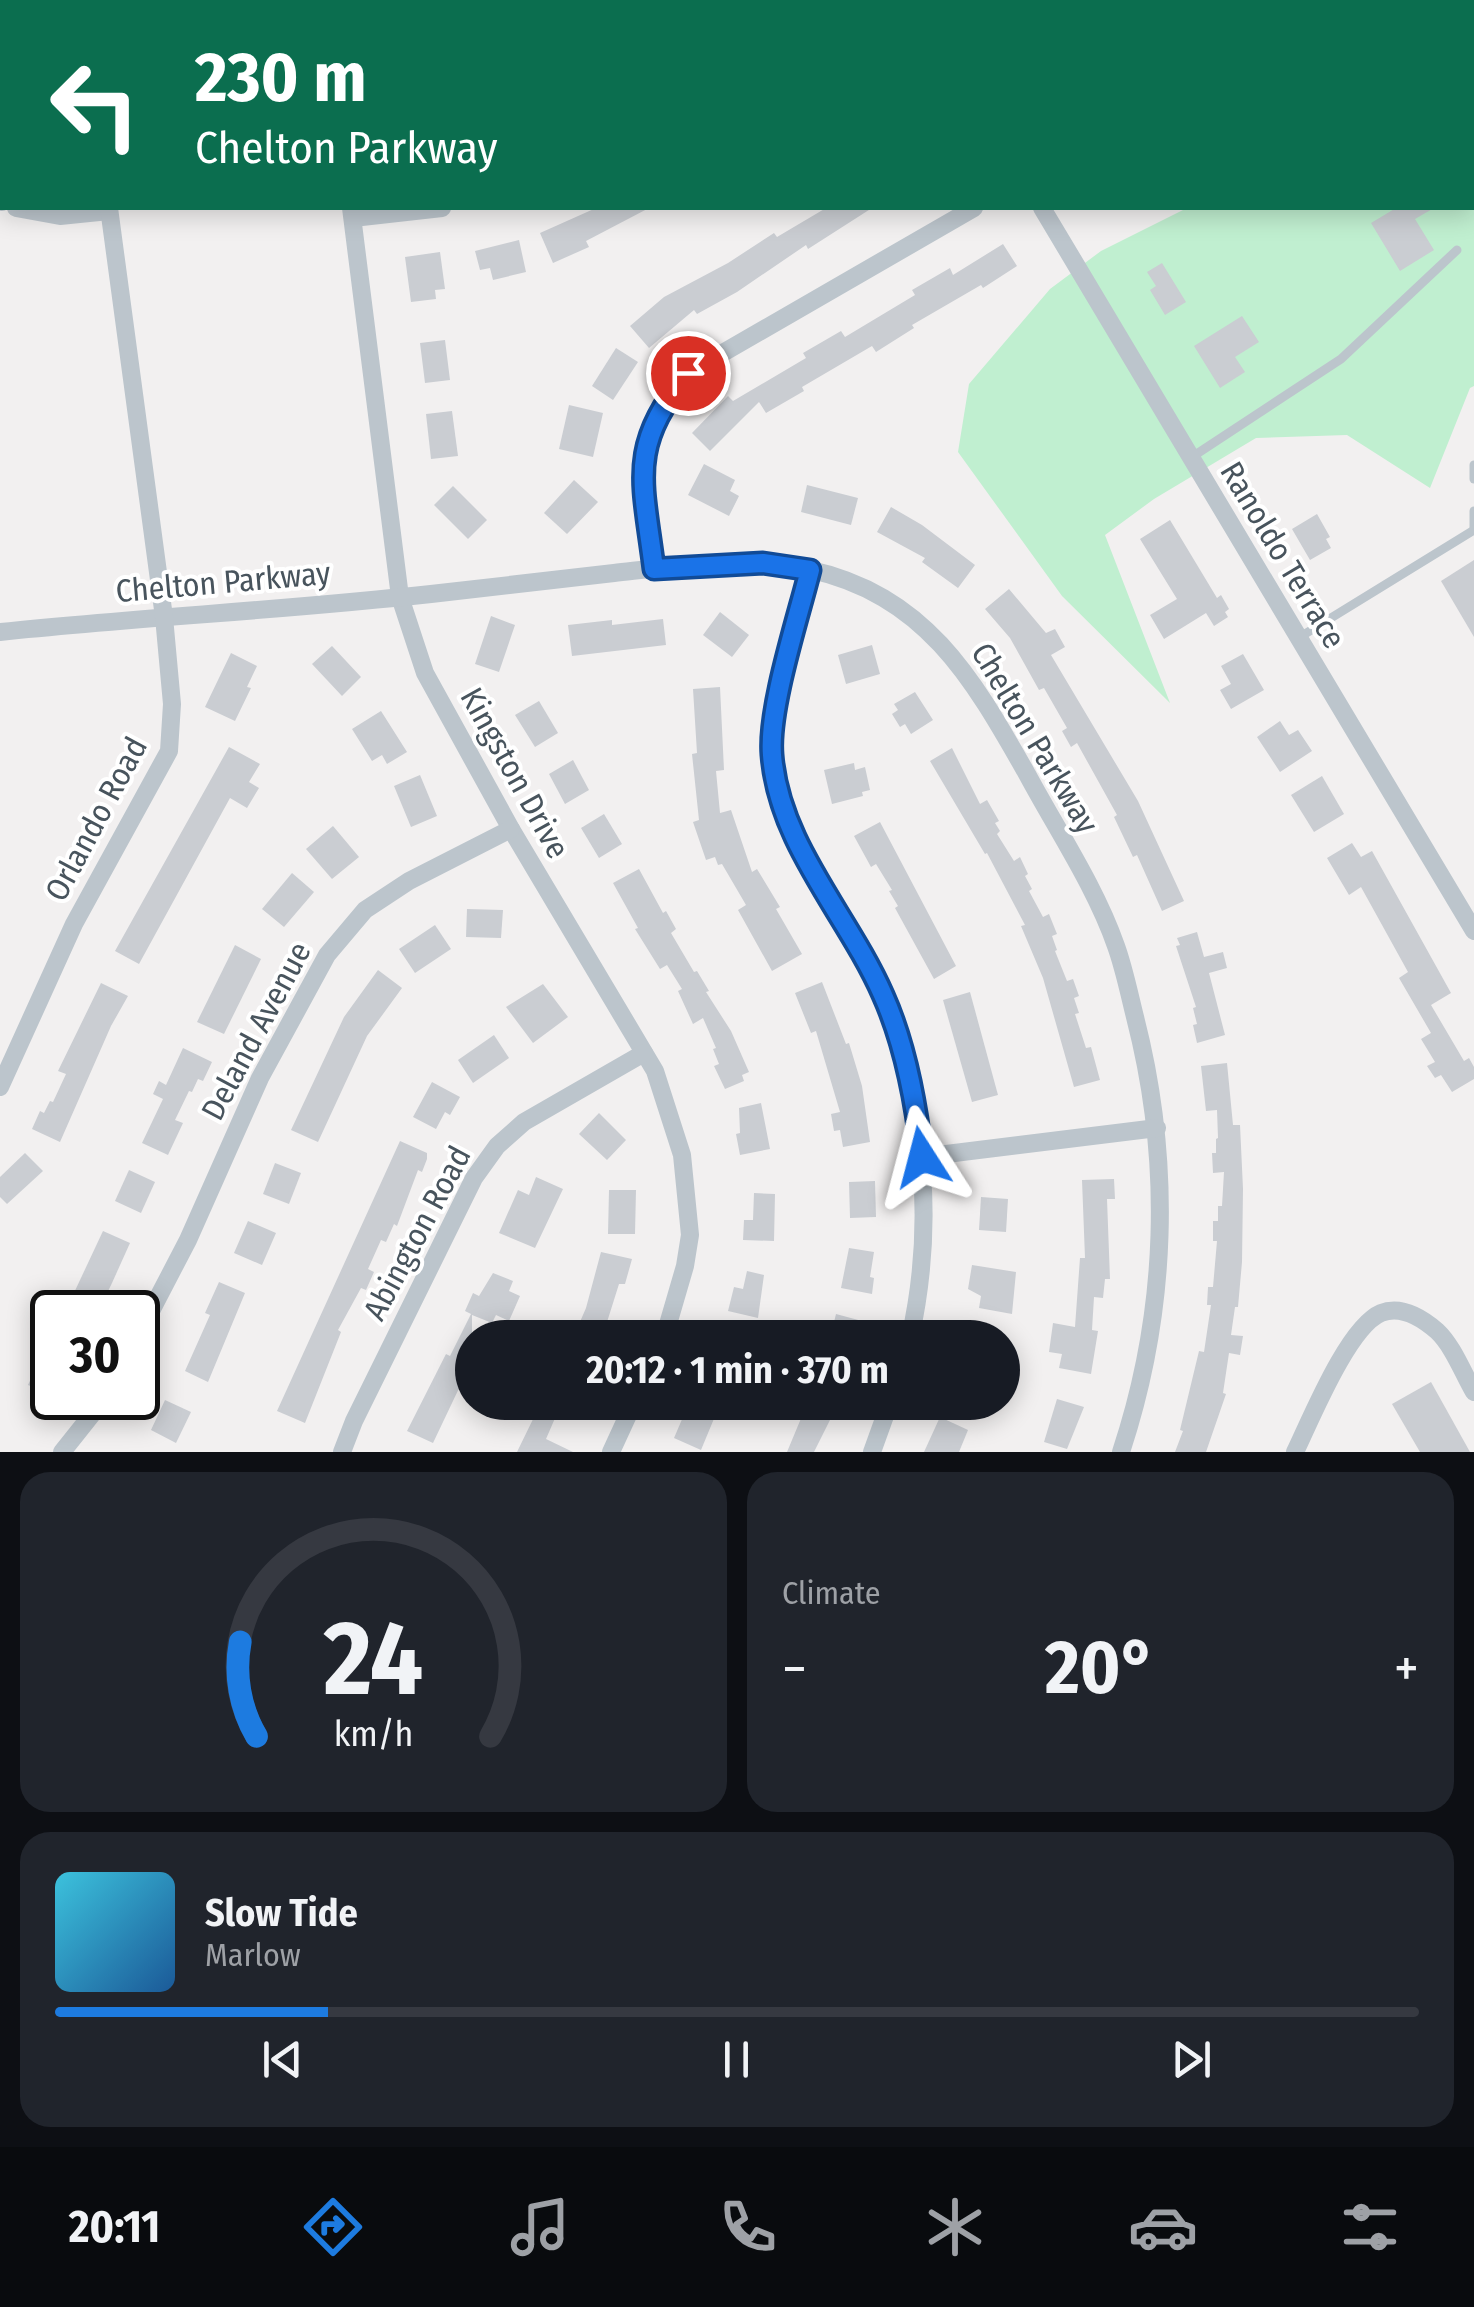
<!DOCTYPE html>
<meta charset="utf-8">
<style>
:root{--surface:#171b24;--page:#20242c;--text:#f1f3f6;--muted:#9ea1a6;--line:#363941;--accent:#1d7be0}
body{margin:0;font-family:"Fira Sans Condensed",sans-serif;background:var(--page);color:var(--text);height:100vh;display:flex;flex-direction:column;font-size:38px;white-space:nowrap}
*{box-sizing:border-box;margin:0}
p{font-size:32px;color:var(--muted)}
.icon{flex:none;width:55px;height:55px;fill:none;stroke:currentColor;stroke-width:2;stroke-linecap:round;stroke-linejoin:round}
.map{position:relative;height:1452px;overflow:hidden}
.side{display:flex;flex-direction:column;gap:20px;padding:20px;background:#0d0f14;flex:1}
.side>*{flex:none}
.hud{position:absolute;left:0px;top:0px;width:1475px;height:210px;box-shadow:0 5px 25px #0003;background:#0b6e4f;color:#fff;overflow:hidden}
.speed{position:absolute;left:30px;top:1290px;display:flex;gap:20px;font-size:50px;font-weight:700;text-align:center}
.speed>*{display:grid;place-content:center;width:130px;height:130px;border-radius:50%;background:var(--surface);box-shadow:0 5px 25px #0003;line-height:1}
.speed .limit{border:5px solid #111;border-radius:15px;background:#fff;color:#111}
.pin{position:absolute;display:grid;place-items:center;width:85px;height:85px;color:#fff;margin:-42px;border:5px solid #fff;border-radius:50%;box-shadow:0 2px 10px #0007}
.me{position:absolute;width:110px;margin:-55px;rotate:351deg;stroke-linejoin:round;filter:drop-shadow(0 0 8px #0008)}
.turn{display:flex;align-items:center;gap:35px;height:210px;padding:0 30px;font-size:45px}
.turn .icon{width:130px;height:130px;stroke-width:2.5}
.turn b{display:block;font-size:70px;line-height:85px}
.big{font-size:75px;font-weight:700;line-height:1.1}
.side .widget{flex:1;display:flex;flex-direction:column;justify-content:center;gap:15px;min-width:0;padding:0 35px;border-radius:30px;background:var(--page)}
.side .dial{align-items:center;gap:0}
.dial svg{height:260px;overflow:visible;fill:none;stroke:var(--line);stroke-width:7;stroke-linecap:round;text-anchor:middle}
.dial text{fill:var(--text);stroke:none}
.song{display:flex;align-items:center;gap:30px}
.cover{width:120px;height:120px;border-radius:15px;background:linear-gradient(135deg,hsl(190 70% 55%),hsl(210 70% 35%))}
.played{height:10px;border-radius:5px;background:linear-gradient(90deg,var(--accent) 20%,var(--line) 20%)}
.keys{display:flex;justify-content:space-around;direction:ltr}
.heat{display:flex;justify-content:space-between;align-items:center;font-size:55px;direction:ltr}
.side .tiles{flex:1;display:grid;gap:20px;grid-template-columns:1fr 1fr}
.widget:last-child{grid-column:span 2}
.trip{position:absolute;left:455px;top:1320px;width:565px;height:100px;border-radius:50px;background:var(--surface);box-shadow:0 5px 25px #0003;font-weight:700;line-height:100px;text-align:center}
.dock{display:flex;height:160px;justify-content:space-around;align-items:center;background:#090b0e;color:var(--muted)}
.dock .icon{width:70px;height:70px}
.dock .current{color:var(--accent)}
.dock b{font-size:45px;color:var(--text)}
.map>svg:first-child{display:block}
</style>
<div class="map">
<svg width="1474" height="1452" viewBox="0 0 1474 1452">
<rect width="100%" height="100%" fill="#f2f0f0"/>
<!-- green -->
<polygon fill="#c0efd0" points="1450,0 1474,0 1474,386 1470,388 1430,488 1347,435 1256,438 1154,499 1105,535 1170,703 1062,596 958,452 969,384 1050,289 1101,251 1187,208 1472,208 1472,2 1447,2"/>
<!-- building -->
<g fill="#cacdd2">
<polygon points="596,208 649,208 586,241 589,247 553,263 540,233"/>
<polygon points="826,208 872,208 808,249 806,245 737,292 697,314 694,310 649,348 630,326 664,297 728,263 774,233 777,237"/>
<polygon points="1396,208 1434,208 1415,219 1434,250 1400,271 1371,223"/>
<polygon points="519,240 526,272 493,280 490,268 480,270 475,251"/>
<polygon points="1003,244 1017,266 983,288 981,285 912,325 914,328 876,352 872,346 802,387 804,391 766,413 759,402 710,451 692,433 728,396 733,401 806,358 803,353 841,331 845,337 915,295 912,290 950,268 953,275"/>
<polygon points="440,252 445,289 435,290 436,299 411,302 405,257"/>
<polygon points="1162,263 1186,302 1165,315 1150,290 1156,286 1147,272"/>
<polygon points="1242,316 1259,342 1235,357 1245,372 1220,388 1194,346"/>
<polygon points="445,340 450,380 425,383 420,343"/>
<polygon points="616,348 638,362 613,400 592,386"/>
<polygon points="569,405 603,413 593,457 559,449"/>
<polygon points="452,411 458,456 431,459 426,414"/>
<polygon points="704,464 735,480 730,491 739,496 729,516 688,495"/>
<polygon points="574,480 598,502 567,534 544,513"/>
<polygon points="807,485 858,498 851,525 801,512"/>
<polygon points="453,486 487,520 468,539 434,505"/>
<polygon points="891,507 922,525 975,565 958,588 922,562 925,558 877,532"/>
<polygon points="1317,514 1330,537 1326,539 1331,548 1310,560 1292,529"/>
<polygon points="1170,520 1217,598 1221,595 1229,609 1225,612 1228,617 1214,626 1206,613 1164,639 1150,615 1177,599 1140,539"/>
<polygon points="1474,560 1474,637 1441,581"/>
<polygon points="1009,589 1046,633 1055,629 1065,647 1051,655 1138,801 1184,901 1162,911 1137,855 1133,857 1114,817 1117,815 1077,743 1071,747 1062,731 1067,728 1044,688 1039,690 1010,638 985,609"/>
<polygon points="720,612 749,635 732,657 703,635"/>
<polygon points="491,616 515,625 499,672 475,664"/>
<polygon points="663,619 666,645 572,656 568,625 612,620 612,625"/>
<polygon points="872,645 880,674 846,684 838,655"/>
<polygon points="332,646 361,677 342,696 312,664"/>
<polygon points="231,653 257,666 247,687 251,688 235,721 205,707"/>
<polygon points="1243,654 1264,690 1231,709 1220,690 1231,684 1221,666"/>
<polygon points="720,687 724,770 716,771 720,813 731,810 752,872 757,869 780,907 776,909 802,954 772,971 738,910 746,905 722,864 718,865 715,857 706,860 693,822 699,820 692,754 697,753 693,689"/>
<polygon points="915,692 933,720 911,734 905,724 900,727 892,714 898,710 894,704"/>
<polygon points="539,701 558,733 535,747 515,715"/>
<polygon points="381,711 407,752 387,764 382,755 372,761 352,729"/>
<polygon points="1280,721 1289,735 1298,730 1312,751 1280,772 1257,737"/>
<polygon points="229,747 260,764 249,782 259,788 247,808 230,798 139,964 115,951"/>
<polygon points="952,748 980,804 987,800 999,821 995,823 1000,831 997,834 1014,861 1020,857 1028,874 1025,876 1032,889 1029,891 1043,917 1049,914 1057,934 1052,936 1057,950 1055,951 1067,981 1073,979 1079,996 1074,998 1079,1013 1075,1014 1086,1048 1091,1047 1100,1080 1074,1087 1043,978 1021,926 1025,925 987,853 985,854 930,761"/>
<polygon points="573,760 589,790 565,804 549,774"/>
<polygon points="854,763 855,770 865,767 870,790 862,792 863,796 832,804 824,770"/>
<polygon points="420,775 437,816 411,827 394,786"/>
<polygon points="1322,776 1344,814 1314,832 1291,795"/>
<polygon points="604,814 622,844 599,858 581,828"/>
<polygon points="880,822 956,966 934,979 895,908 898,906 889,891 892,890 876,864 871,867 854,836"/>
<polygon points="333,826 359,857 332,879 306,849"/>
<polygon points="1352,843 1361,857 1372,851 1451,993 1431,1005 1464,1061 1469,1058 1474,1067 1474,1079 1452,1092 1441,1075 1435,1078 1427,1066 1435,1062 1421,1039 1431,1033 1399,978 1408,972 1361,887 1349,895 1327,858"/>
<polygon points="639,869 663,913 666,911 676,929 671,933 694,972 697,971 709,991 706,992 731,1031 749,1072 742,1075 744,1081 725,1089 714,1066 719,1064 713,1049 716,1048 703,1018 693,1024 678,991 682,989 667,965 660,969 635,929 638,928 613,883"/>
<polygon points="292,873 314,892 284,927 262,909"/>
<polygon points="467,909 503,910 501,938 466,937"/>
<polygon points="435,925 451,949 415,973 399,949"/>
<polygon points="1197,932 1204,957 1223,952 1227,968 1209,973 1225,1035 1197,1043 1193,1025 1197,1024 1193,1008 1196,1007 1176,946 1180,945 1177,938"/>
<polygon points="235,945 261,959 224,1034 197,1022"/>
<polygon points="378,970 402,988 367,1036 318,1142 291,1130 344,1017"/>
<polygon points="822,982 846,1044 849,1043 862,1086 870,1142 843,1147 840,1130 834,1131 831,1114 840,1112 816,1031 811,1033 795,993"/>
<polygon points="101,983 128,996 111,1026 60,1142 32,1129 40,1111 44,1113 50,1101 53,1102 66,1074 58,1071"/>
<polygon points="543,984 568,1017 533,1043 506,1007"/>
<polygon points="970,992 998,1095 972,1102 943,1000"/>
<polygon points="494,1035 509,1058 473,1083 458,1060"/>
<polygon points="183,1048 212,1062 203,1081 198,1079 192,1092 189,1091 175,1120 183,1123 168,1155 142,1143 163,1099 153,1094 159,1081 166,1085"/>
<polygon points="1227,1063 1233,1125 1240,1125 1243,1189 1242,1262 1238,1307 1235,1307 1231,1335 1243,1336 1240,1355 1229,1353 1223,1393 1226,1394 1206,1452 1175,1452 1183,1431 1180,1430 1199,1351 1204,1352 1211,1305 1207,1305 1208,1287 1213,1287 1217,1241 1213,1241 1213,1221 1218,1221 1218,1206 1222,1206 1224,1172 1213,1173 1212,1153 1216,1153 1216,1139 1218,1138 1217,1110 1206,1111 1201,1066"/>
<polygon points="432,1082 460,1097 450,1115 445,1112 436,1129 413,1117"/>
<polygon points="761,1103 770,1149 740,1155 736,1134 740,1133 739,1108"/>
<polygon points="599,1113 626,1140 607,1160 579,1134"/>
<polygon points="400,1141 427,1153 427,1159 422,1172 418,1170 397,1226 394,1224 386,1242 381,1240 368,1269 374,1272 366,1290 361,1288 338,1330 341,1332 305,1423 277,1411"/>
<polygon points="25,1153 43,1171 7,1204 0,1197 0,1177"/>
<polygon points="275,1163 301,1173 289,1204 263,1194"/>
<polygon points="129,1170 155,1182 141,1213 115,1201"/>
<polygon points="536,1177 563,1189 535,1248 499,1233 518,1190 529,1195"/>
<polygon points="1114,1179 1115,1199 1107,1199 1110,1279 1105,1279 1103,1298 1094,1297 1092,1330 1098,1331 1091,1374 1059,1368 1062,1354 1049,1352 1053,1323 1075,1327 1080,1258 1085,1258 1082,1180"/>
<polygon points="875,1181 876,1217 850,1218 849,1182"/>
<polygon points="609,1190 636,1190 635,1234 608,1234"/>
<polygon points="754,1193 775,1194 774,1241 743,1240 744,1220 753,1220"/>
<polygon points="981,1197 1008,1199 1006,1232 979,1230"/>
<polygon points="248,1221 276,1233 262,1265 234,1253"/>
<polygon points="103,1231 130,1243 112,1283 98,1312 65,1312"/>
<polygon points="849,1248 874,1252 870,1277 874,1278 872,1294 841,1288"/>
<polygon points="601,1252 632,1259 625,1284 619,1284 602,1338 573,1338 586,1308"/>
<polygon points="972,1265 1016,1272 1012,1314 979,1308 981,1296 968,1289"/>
<polygon points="747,1271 764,1275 758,1318 728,1311 734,1287 743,1289"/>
<polygon points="493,1273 513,1281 509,1291 520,1296 509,1321 496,1315 492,1323 472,1315 472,1368 465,1383 462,1382 433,1443 407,1431 446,1354 450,1356 471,1314 465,1311 473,1293 479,1296"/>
<polygon points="219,1282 245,1293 208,1382 185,1371 210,1315 205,1313"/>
<polygon points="836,1314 862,1321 858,1338 830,1338"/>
<polygon points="52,1334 52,1387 48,1385 45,1392 28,1385"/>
<polygon points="1431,1382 1470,1452 1420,1452 1392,1404"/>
<polygon points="1057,1399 1084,1407 1067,1449 1044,1442"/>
<polygon points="165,1400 191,1412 176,1443 151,1430"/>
<polygon points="512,1402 562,1402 546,1439 573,1452 517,1452 536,1413"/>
<polygon points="696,1402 718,1409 701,1450 674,1438 683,1417 689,1420"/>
<polygon points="770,1402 839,1402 814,1452 787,1452 802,1416"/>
<polygon points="940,1417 968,1430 959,1452 924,1452"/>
</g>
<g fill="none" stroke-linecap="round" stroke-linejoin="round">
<!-- service -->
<g stroke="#bcc5cc" stroke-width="9">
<polyline points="1192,457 1341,359 1457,250"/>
<polyline points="1474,465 1474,479"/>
<polyline points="1474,530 1474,511"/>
<polyline points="1300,637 1474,530"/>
</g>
<!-- minor -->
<g stroke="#bcc5cc" stroke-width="18">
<polyline points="67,0 68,2"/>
<polyline points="325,0 325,2"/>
<polyline points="569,0 569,2"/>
<polyline points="857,2 861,0"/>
<polyline points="1320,2 1323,0"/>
<polyline points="0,201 2,202"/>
<polyline points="16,208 60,216 109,211"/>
<polyline points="351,208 400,597 425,673 511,829 655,1071 682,1155 690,1235 685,1266 664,1338"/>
<polyline points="1042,208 1474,931"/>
<polyline points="353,218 442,208"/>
<polyline points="654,569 643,473 644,457 654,420 688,373 974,208"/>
<path d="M 809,570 C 798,619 768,708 772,755 C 777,822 819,877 850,934 C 861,954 874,974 883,995 C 890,1011 893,1028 898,1045 C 927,1142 932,1239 910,1338"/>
<path d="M 0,632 C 143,617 288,610 431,594 C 492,587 553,580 614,573 C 677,566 744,556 807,569 C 925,594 972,677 1027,774 C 1057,830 1095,886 1116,946 C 1124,968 1129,993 1135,1017 C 1172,1161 1168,1310 1121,1452"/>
<polyline points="0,1087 74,924 169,751 172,704 164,617 109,208"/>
<polyline points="922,1157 1157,1128"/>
<polyline points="138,1336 188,1240 260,1078 327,955 365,910 409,881 511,829"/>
<polyline points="62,1452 105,1398"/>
<polyline points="342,1452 354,1421 474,1178 497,1146 524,1122 644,1053"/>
<polyline points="611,1452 634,1402"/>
<polyline points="872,1452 890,1402"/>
<path d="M 1295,1452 C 1311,1419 1348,1327 1381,1313 C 1401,1305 1422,1318 1437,1331 C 1453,1346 1463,1373 1474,1392"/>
</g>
</g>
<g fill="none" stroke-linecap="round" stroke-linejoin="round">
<!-- route casing -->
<g stroke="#114b97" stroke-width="25">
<path id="route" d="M 688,373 C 627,448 643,480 654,569 L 763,563 L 810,570 C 798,618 768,709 772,755 C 779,845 848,915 883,995 C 905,1044 916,1103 922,1157"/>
</g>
<!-- route -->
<use href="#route" stroke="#1a73e8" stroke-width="18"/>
</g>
<g text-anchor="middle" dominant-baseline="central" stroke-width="8" stroke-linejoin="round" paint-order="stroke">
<!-- street labels -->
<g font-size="32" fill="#48545d" stroke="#fff">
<text transform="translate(1283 555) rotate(59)">Ranoldo Terrace</text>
<text transform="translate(223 582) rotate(-5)">Chelton Parkway</text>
<text transform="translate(1035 738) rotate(59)">Chelton Parkway</text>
<text transform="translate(515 773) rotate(61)">Kingston Drive</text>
<text transform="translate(96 819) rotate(-62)">Orlando Road</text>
<text transform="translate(256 1031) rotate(-62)">Deland Avenue</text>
<text transform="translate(417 1233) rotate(-62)">Abington Road</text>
</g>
</g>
</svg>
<div class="speed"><div class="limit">30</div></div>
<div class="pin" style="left:688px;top:373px;background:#d93025"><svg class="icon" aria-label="arrive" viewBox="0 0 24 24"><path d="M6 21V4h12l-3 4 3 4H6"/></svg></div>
<svg class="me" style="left:922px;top:1157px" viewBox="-20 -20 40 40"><path d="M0-17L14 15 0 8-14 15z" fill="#1a73e8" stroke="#fff" stroke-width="4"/></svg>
<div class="trip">20:12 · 1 min · 370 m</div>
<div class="hud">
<div class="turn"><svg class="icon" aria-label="left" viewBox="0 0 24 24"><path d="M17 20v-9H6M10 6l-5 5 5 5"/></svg><div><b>230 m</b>Chelton Parkway</div></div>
</div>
</div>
<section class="side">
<div class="tiles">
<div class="widget dial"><svg viewBox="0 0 100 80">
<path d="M14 69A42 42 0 1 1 86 69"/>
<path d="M14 69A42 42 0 0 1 9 40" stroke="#1d7be0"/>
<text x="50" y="56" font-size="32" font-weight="700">24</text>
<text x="50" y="72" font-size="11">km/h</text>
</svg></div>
<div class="widget"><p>Climate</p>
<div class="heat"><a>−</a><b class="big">20°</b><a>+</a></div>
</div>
<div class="widget">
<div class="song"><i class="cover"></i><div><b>Slow Tide</b><p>Marlow</p></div></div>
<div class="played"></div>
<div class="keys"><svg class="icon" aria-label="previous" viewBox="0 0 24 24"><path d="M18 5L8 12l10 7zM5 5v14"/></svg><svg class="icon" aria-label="pause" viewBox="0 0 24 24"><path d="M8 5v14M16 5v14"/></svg><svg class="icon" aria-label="next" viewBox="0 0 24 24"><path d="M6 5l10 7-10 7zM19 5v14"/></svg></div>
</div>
</div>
</section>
<nav class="dock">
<b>20:11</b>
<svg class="icon current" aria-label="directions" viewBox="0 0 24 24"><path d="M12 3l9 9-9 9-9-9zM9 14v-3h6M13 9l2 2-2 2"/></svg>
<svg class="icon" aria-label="music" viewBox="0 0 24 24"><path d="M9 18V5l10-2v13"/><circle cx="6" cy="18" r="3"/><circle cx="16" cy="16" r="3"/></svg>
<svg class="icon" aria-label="phone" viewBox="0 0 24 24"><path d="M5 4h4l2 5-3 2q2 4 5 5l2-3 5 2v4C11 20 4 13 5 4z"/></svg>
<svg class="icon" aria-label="climate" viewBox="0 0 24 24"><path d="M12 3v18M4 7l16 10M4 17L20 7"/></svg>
<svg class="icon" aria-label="car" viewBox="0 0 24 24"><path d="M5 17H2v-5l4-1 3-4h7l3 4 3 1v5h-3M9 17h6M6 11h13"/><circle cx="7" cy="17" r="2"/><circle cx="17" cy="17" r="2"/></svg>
<svg class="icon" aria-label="filters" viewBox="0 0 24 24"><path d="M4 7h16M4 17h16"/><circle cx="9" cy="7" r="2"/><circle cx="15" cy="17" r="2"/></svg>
</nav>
